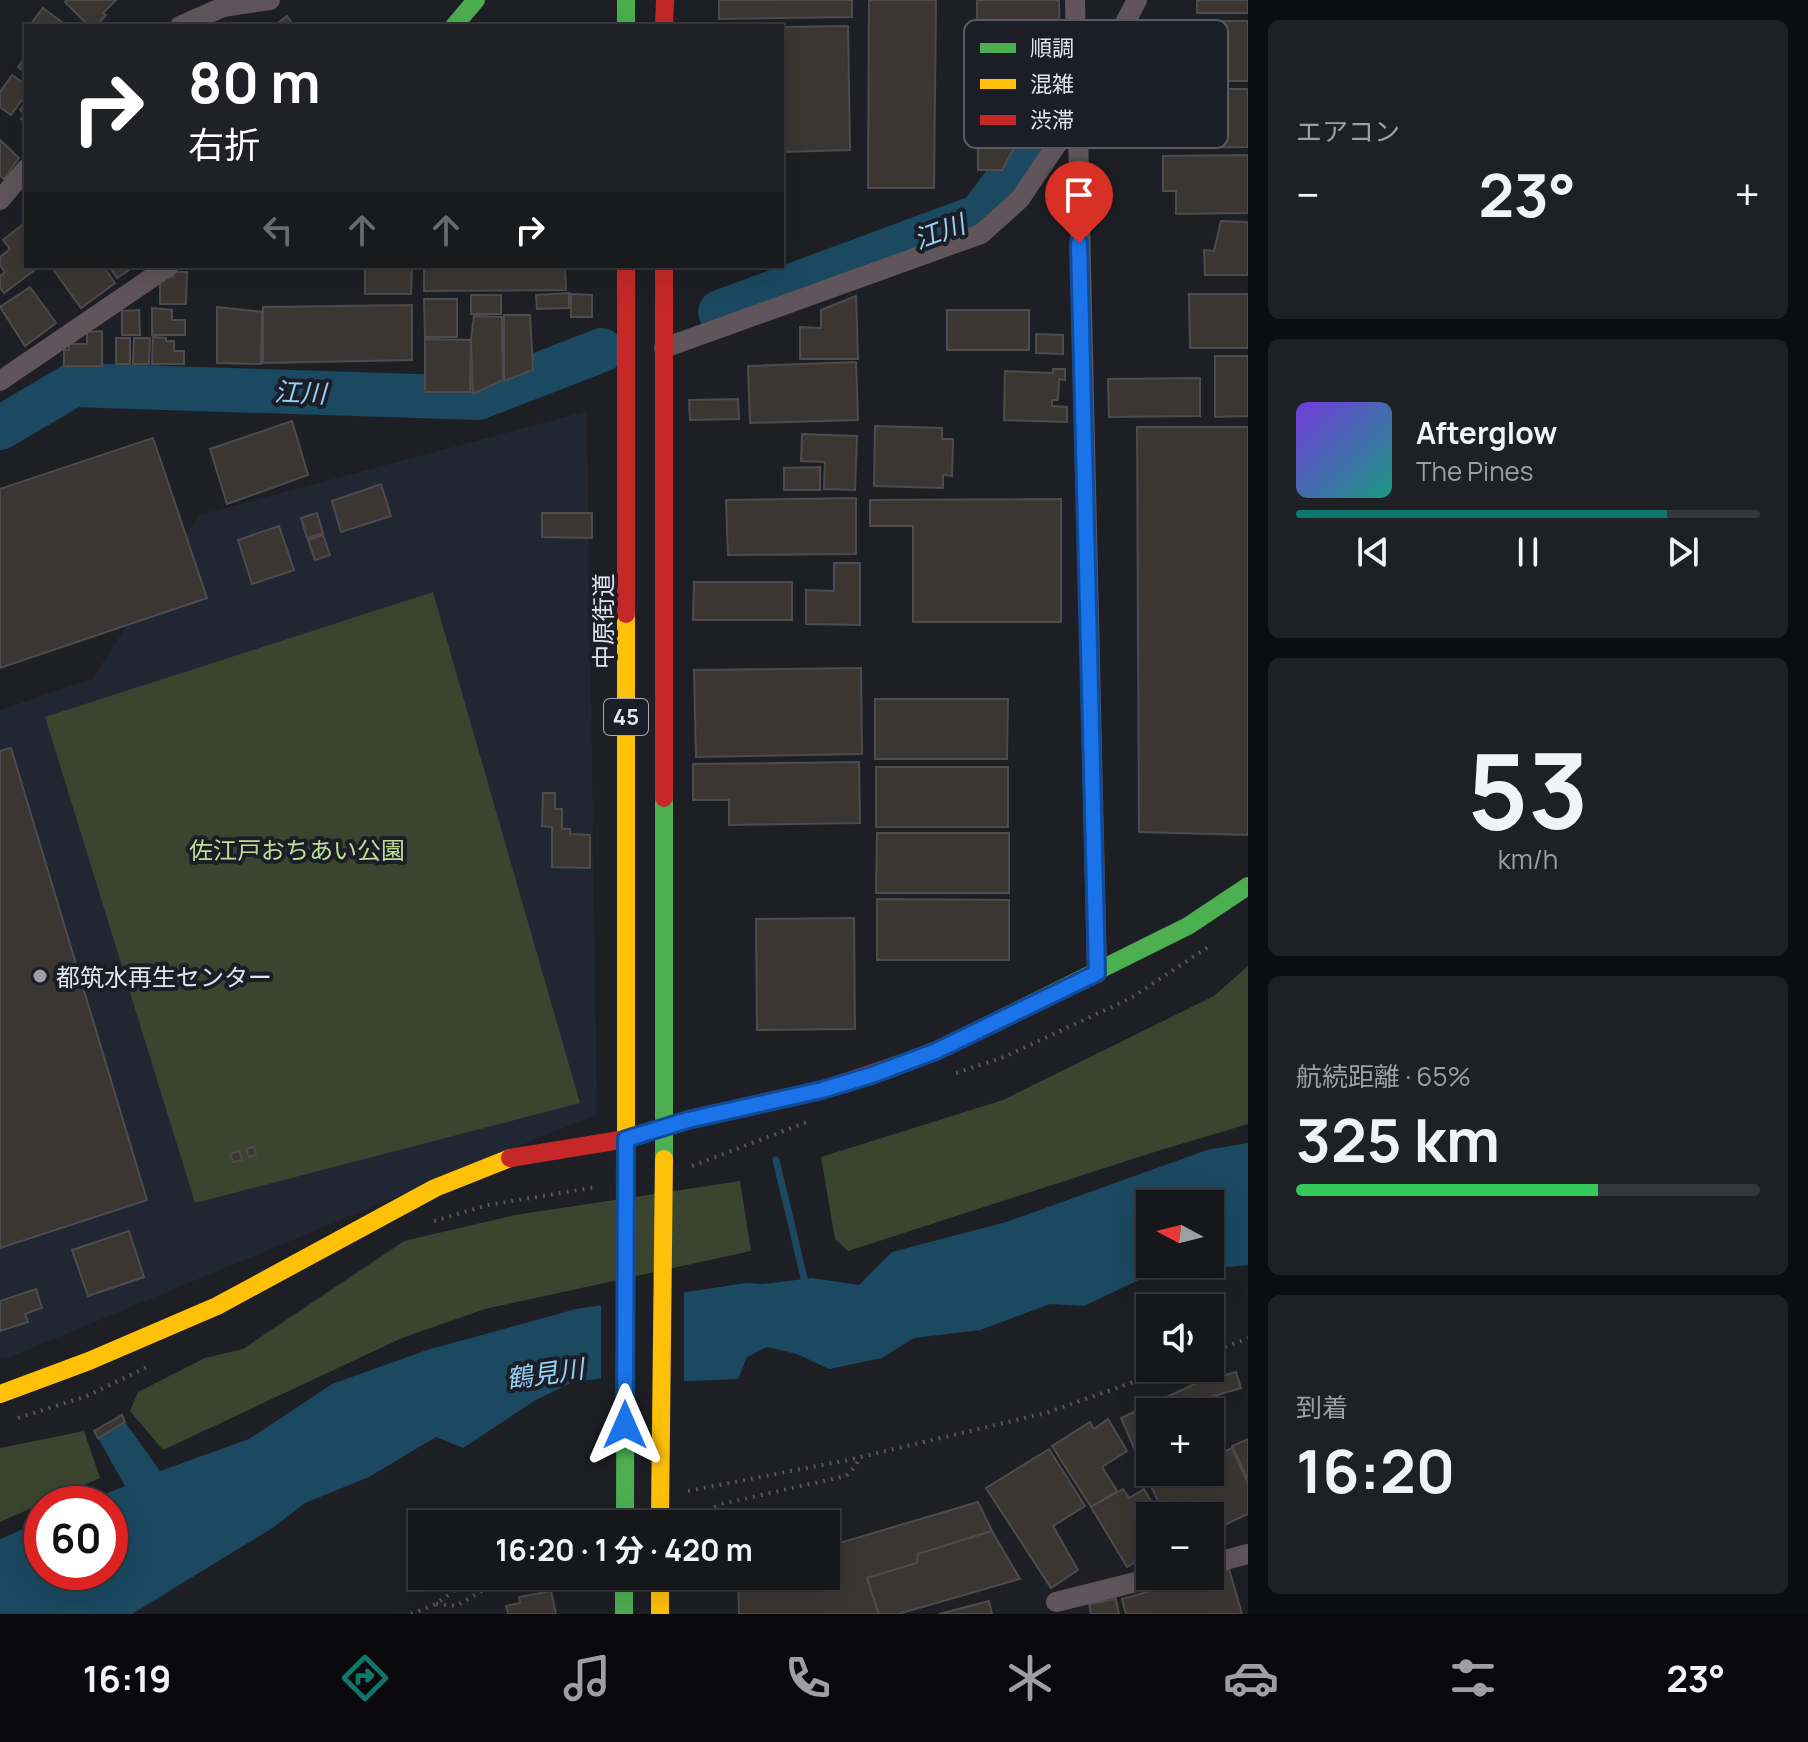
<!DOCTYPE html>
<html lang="ja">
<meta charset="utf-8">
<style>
:root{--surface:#16171b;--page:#1f2024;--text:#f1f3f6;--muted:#9e9fa3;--line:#35363a;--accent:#0f766e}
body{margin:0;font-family:Manrope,"Noto Sans JP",sans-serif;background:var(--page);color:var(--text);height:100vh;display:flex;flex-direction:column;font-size:30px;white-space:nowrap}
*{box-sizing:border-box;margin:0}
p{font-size:26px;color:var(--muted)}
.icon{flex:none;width:44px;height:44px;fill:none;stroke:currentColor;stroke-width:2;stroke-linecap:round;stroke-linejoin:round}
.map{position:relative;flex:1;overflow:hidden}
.side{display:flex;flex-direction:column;gap:20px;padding:20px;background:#0c0d0f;width:560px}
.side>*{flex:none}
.hud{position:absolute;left:24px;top:24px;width:760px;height:244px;border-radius:0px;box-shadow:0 8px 32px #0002,0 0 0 2px var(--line);background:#202124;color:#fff;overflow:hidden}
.needle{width:52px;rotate:277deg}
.buttons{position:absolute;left:1136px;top:1190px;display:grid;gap:16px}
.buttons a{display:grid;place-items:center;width:88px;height:88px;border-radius:0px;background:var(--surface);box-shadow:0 8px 32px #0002,0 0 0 2px var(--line);font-size:40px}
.speed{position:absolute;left:24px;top:1486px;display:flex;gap:16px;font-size:40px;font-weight:700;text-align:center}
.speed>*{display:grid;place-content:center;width:104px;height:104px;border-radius:50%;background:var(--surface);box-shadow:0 8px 32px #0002,0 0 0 2px var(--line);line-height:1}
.speed .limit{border:12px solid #d22;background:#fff;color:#111}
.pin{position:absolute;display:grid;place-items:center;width:68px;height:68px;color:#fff;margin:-82px -34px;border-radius:50% 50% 50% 0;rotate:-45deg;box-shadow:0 0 8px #0007}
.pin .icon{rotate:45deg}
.me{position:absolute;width:88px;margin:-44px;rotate:0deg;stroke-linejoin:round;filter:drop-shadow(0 0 6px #0008)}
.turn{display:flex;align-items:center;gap:28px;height:168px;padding:0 32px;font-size:36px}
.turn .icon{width:104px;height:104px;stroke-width:2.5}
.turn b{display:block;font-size:56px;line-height:68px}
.lanes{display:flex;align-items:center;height:76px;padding:0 32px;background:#0003;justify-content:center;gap:40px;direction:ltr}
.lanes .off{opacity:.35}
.big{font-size:60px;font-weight:700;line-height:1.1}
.side .tile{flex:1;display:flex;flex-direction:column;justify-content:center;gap:12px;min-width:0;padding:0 28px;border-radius:12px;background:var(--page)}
.side .dial{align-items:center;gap:0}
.dial b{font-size:104px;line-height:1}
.song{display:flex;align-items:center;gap:24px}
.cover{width:96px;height:96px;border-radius:12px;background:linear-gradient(135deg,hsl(260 70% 55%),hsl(170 70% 35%))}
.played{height:8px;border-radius:4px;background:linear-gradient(90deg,var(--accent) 80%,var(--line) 80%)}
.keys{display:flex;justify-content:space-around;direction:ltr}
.heat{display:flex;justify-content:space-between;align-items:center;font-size:44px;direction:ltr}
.charge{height:12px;border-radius:6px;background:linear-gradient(90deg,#34c759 65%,var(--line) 0)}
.trip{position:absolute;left:408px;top:1510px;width:432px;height:80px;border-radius:0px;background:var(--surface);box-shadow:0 8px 32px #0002,0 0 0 2px var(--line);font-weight:700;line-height:80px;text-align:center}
.menu{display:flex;height:128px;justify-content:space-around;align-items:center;background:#09090b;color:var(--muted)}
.menu .icon{width:56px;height:56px}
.menu .on{color:var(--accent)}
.menu b{font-size:36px;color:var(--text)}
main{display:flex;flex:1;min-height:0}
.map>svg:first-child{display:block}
</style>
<main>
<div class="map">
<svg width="1248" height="1614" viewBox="0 0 1248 1614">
<rect width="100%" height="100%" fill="#1e1f24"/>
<!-- built -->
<polygon fill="#212633" points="587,411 597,1114 10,1357 0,1359 0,710 92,679 199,515"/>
<!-- green -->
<g fill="#3a442e">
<polygon points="433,592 580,1103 195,1203 45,717"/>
<polygon points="1248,966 1248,1124 1151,1153 848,1251 835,1239 821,1157 1003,1100 1214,996"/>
<polygon points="740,1181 751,1251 485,1309 402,1338 163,1450 130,1411 138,1392 205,1358 243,1349 404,1241 515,1215"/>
<polygon points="84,1431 100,1478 0,1522 0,1448"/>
</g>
<!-- water -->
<path fill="#1a4961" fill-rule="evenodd" d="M 1248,1143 L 1248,1265 L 1216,1268 L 1200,1274 L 1176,1270 L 1145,1277 L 1084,1306 L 1050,1304 L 980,1330 L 914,1338 L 882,1358 L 829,1369 L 797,1354 L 767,1347 L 747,1357 L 738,1379 L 641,1383 L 604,1378 L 573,1382 L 534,1401 L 463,1448 L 436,1437 L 369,1477 L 305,1503 L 274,1527 L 132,1614 L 0,1614 L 0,1539 L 42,1521 L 42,1572 L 110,1572 L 110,1504 L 81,1504 L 125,1486 L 98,1438 L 125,1422 L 160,1471 L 249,1439 L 332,1384 L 427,1350 L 576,1309 L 746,1283 L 763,1284 L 812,1278 L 859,1285 L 892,1252 L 1006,1222 L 1207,1150 ZM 1150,1204 L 1210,1204 L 1210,1264 L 1150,1264 Z"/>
<!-- pier -->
<polygon fill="#1e1f24" points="684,1289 684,1386 641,1387 601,1382 601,1301"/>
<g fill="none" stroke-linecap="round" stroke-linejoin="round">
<!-- stream -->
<polyline stroke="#1a4961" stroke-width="7" points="776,1160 806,1286"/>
<!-- river -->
<g stroke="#1a4961" stroke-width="44">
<polyline points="720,312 980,216 1036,141"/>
<polyline points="0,428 73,385 478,398 602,350"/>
</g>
</g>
<!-- building -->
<g fill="#3b3632" stroke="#4c4b4d" stroke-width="2">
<polygon points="67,0 116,0 103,13 106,15 96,26 89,26 65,2"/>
<polygon points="719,0 852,0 852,17 719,19"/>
<polygon points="869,0 936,0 934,188 868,188"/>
<polygon points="977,0 1059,0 1060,65 1002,170 978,170"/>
<rect x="1197" y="0" width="51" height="13"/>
<polygon points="43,8 63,23 61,26 30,25"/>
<polygon points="287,16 294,26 274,26"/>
<rect x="1175" y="21" width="73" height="60"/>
<polygon points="848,26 850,150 782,152 782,27"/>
<polygon points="26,56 26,73 18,67"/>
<polygon points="12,75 26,85 26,94 11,115 0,107 0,92"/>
<polygon points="1207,89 1248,89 1248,147 1142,148 1142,106 1208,105"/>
<polygon points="25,103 26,103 26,123 21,119 25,114 20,110"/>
<polygon points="0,140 19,158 4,179 0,176"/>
<polygon points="1248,155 1248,213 1176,214 1176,191 1163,191 1163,156"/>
<polygon points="1221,221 1248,222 1248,275 1205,275 1204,250 1214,251"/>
<polygon points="26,222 26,266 40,266 4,293 0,288 0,276 5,272 0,265 0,257 10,249 3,240"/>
<polygon points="58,266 103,266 115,283 81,308 53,269"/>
<polygon points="109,266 135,266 117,278"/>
<polygon points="365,266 412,266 411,294 365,294"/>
<polygon points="424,266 565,269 566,290 424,291"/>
<polygon points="173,272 187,272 186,304 160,304 160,279 173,277"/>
<polygon points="30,287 56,323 25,346 0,307"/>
<polygon points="569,293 569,308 537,309 536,295"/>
<polygon points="571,294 592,295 592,317 571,317"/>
<polygon points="1189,294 1248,294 1248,348 1190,348"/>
<rect x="471" y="295" width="30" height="19"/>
<polygon points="856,296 858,359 800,359 800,327 821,328 821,310"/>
<polygon points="424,299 457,299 457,337 425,337"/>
<polygon points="412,305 412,360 263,363 263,307"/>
<polygon points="217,307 262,312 261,364 217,363"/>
<polygon points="152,308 172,310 172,320 185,320 185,335 152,335"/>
<polygon points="139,310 140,335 122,335 122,311"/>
<rect x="947" y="310" width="82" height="40"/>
<polygon points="504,315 530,315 533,370 504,381"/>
<polygon points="474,316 502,317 503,380 473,394 471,339"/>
<polygon points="102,331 102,366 64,366 64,350 69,350 69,344 87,344 87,332"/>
<polygon points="1036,334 1063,335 1063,354 1036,353"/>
<polygon points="153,337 166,338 166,341 174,341 174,351 184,351 184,364 152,364"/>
<rect x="116" y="338" width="14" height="26"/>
<polygon points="134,338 150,338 149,364 133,364"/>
<polygon points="425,339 471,340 470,392 425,392"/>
<polygon points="1215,356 1248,356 1248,416 1215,417"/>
<polygon points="856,362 858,420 750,423 748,366"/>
<polygon points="1053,369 1065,369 1065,380 1059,379 1058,400 1052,400 1052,406 1067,407 1067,422 1004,420 1005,371 1053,373"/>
<polygon points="1200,378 1200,416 1109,417 1108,379"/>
<polygon points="738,399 739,419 690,420 689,400"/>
<polygon points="292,421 308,475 227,504 210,449"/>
<polygon points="875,426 942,428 942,439 953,439 952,476 943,475 943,488 874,486"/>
<polygon points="1137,427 1248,427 1248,835 1139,832"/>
<polygon points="802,434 857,436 855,490 824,489 825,462 801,461"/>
<polygon points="153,438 207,598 0,668 0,489"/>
<polygon points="820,467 820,490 784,490 784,468"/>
<polygon points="381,484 391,516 341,532 332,501"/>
<polygon points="856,498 856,554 728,555 726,500"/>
<polygon points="1061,499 1061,622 913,622 913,526 870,526 870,500"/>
<polygon points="317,513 323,533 307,538 301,518"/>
<polygon points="542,513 592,513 592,538 542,537"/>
<polygon points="279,526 294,570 252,584 238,540"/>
<polygon points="323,535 330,555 315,560 308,540"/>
<polygon points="834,563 860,563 860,625 806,624 806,590 834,591"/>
<polygon points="694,582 792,582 792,620 693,620"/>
<polygon points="861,668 862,754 696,757 694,670"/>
<polygon points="875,699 1008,699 1007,759 875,759"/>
<polygon points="11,748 147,1200 0,1248 0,751"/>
<polygon points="859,762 860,823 729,825 729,800 693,800 693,764"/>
<rect x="876" y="767" width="132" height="60"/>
<polygon points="543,793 555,793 555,809 562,809 562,829 570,829 570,834 590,835 590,868 552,867 552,827 542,826"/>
<polygon points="877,833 1009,833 1009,893 876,893"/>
<polygon points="877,899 1009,900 1009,960 877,960"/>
<polygon points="854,918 855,1029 757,1030 756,919"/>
<polygon points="254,1147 256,1155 249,1157 246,1149"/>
<polygon points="239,1151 242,1160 233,1162 230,1154"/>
<polygon points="129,1231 144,1277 88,1296 72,1250"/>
<polygon points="36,1289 42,1308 25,1314 28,1322 0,1331 0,1301"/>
<polygon points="1236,1372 1241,1388 1207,1398 1215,1415 1210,1417 1210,1412 1150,1412 1150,1442 1134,1448 1121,1418 1197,1383"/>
<polygon points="122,1415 125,1422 98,1438 94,1431"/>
<polygon points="1108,1419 1127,1451 1102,1467 1117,1491 1091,1507 1052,1446 1090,1422 1094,1429"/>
<polygon points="1248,1439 1248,1479 1232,1446"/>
<polygon points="1232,1448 1248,1483 1248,1514 1218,1528 1221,1536 1210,1541 1210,1516 1165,1516 1137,1456 1150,1450 1150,1472 1210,1472 1210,1458"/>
<polygon points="1049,1449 1085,1506 1053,1526 1078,1570 1051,1588 986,1488"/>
<polygon points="1123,1489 1129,1498 1144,1489 1160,1516 1150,1516 1150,1554 1127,1567 1091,1507"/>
<polygon points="978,1502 992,1531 918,1554 917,1563 867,1578 879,1614 739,1614 738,1576 826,1576 826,1547"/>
<polygon points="992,1531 1020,1579 898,1614 879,1614 867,1578 917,1563 918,1554"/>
<polygon points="1229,1569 1242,1614 1126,1614 1122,1599"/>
<polygon points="551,1591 556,1614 508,1614 506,1606 520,1603 519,1597"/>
<polygon points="1116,1599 1119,1614 1091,1614 1089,1604"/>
<polygon points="989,1601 992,1614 939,1614"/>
</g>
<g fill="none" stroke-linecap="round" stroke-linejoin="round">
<!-- path -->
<g stroke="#5a5559" stroke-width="4" stroke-dasharray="2 6" stroke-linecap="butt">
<polyline points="956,1073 1004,1057 1131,998 1208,947"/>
<polyline points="692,1166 807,1122"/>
<polyline points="434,1221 488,1205 597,1187"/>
<polyline points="1210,1353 1248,1338"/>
<polyline points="18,1418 87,1396 147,1367"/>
<polyline points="688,1491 848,1460 1046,1413 1173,1368"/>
<polyline points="686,1522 721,1504 846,1476 856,1466 859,1458"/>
<polyline points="558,1524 597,1510"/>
<polyline points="436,1604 456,1606 508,1576"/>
<polyline points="411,1614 436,1604 474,1576"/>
</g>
<!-- street -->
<g stroke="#5f555a" stroke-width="20">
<polyline points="1075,0 1097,973"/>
<polyline points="180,26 223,7 270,0"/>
<polyline points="0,200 26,169"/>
<polyline points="664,348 981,234 1020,199 1076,116 1137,0"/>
<polyline points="0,381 169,266"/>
<polyline points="1210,1564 1248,1554"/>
<polyline points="1056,1602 1160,1576"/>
</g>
<!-- fast -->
<g stroke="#4caf50" stroke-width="18">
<polyline points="626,0 626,26"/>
<polyline points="454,26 476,0"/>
<polyline points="664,798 664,1159"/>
<polyline points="914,1059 936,1051 1188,926 1248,886"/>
<polyline points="624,1576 624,1614"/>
</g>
<!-- slow -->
<g stroke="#ffc107" stroke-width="18">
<polyline points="626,614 626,1168"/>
<polyline points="0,1394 89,1361 217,1306 435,1188 510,1158"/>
<polyline points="660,1576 660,1614"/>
</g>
<!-- jam -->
<g stroke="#c62828" stroke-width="18">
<polyline points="664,26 665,0"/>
<polyline points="626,266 626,614"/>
<polyline points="664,266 664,798"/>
<polyline points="510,1158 626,1139 688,1120 822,1090 914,1059"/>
</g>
<!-- fast-bridge -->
<polyline stroke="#4caf50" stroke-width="18" points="625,1519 626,1168"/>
<!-- slow-bridge -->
<polyline stroke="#ffc107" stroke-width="18" points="660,1516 664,1159"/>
</g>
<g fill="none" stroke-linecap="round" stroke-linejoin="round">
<!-- route casing -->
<g stroke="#114b97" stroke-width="20">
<polyline id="route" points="625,1425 626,1139 688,1120 822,1090 872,1075 936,1051 1097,973 1079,243"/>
</g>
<!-- route -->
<use href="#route" stroke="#1a73e8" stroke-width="14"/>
</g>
<!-- markers -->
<circle fill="#9da0a5" stroke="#1b1e27" stroke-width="3" cx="40" cy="976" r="8"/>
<g text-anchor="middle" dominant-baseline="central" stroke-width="8" stroke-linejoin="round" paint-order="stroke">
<!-- shield labels -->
<rect fill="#1b1e27" stroke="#a6a9b0" stroke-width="2" x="604" y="699" width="44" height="36" rx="6"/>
<g font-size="22" font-weight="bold" fill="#e2e5eb">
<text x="626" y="717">45</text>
</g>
<!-- street labels -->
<g font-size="24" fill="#e2e5eb" stroke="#1b1e27">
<text transform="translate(602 621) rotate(-90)">中原街道</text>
</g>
<!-- park labels -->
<g font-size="24" fill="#bddf98" stroke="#1b1e27">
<text x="297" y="849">佐江戸おちあい公園</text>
</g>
<!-- poi labels -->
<g font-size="24" fill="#e2e5eb" stroke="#1b1e27" text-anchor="start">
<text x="56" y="976">都筑水再生センター</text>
</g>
<!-- water labels -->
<g font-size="26" font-style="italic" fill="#96d1f6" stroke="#1b1e27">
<text transform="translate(939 231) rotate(-20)">江川</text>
<text transform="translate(300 392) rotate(2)">江川</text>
<text transform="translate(545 1373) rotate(-8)">鶴見川</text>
</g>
</g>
<!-- legend -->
<rect x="964" y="20" width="264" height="128" rx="12" fill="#1b1e27" stroke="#575a62" stroke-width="2"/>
<rect x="980" y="43" width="36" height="10" fill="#4caf50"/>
<rect x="980" y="79" width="36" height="10" fill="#ffc107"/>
<rect x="980" y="115" width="36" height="10" fill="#c62828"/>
<g font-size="22" fill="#e2e5eb">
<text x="1030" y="56">順調</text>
<text x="1030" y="92">混雑</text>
<text x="1030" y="128">渋滞</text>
</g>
</svg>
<div class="buttons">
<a><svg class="needle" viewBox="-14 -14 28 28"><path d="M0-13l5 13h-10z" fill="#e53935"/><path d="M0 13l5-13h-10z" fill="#9e9fa3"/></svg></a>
<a><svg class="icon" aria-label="sound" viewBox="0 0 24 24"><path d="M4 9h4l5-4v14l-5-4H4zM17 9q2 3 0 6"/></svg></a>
<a>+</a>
<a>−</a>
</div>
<div class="speed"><div class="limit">60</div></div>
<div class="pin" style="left:1079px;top:243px;background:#d93025"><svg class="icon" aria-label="arrive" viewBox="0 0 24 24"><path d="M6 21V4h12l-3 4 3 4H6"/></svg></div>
<svg class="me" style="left:625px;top:1425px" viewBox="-20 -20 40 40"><path d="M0-17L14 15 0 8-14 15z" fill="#1a73e8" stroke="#fff" stroke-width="4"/></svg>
<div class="trip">16:20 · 1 分 · 420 m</div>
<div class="hud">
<div class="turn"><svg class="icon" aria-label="right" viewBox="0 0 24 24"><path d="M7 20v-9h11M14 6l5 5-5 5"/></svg><div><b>80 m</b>右折</div></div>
<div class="lanes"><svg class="icon off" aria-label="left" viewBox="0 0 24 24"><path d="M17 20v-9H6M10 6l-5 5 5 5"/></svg><svg class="icon off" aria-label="ahead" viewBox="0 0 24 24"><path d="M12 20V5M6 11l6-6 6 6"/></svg><svg class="icon off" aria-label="ahead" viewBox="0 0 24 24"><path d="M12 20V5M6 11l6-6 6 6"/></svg><svg class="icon" aria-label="right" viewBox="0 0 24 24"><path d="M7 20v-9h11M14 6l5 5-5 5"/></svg></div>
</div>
</div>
<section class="side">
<div class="tile"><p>エアコン</p>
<div class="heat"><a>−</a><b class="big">23°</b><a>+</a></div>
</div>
<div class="tile">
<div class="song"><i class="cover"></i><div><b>Afterglow</b><p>The Pines</p></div></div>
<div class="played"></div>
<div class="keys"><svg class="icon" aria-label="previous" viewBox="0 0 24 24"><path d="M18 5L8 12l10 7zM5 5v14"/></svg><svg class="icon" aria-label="pause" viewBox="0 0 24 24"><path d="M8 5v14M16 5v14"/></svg><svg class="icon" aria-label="next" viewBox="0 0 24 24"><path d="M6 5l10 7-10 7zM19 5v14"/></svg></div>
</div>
<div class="tile dial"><b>53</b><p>km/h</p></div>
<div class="tile"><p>航続距離 · 65%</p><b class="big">325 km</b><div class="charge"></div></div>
<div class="tile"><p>到着</p><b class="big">16:20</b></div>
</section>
</main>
<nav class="menu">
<b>16:19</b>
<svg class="icon on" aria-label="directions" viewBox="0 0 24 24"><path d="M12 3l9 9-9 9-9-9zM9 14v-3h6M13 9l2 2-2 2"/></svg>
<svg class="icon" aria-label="music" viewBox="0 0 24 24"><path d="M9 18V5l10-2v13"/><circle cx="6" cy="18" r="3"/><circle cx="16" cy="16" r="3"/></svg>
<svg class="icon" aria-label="phone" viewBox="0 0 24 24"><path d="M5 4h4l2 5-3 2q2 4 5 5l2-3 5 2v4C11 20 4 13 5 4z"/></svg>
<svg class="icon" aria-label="climate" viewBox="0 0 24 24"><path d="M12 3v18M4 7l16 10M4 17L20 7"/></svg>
<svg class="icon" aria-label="car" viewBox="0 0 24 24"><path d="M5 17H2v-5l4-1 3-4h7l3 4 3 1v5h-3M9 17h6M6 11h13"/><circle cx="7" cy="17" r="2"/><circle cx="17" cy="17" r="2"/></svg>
<svg class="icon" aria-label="filters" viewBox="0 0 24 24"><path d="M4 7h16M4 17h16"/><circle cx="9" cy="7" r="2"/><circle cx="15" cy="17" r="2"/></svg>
<b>23°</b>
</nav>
